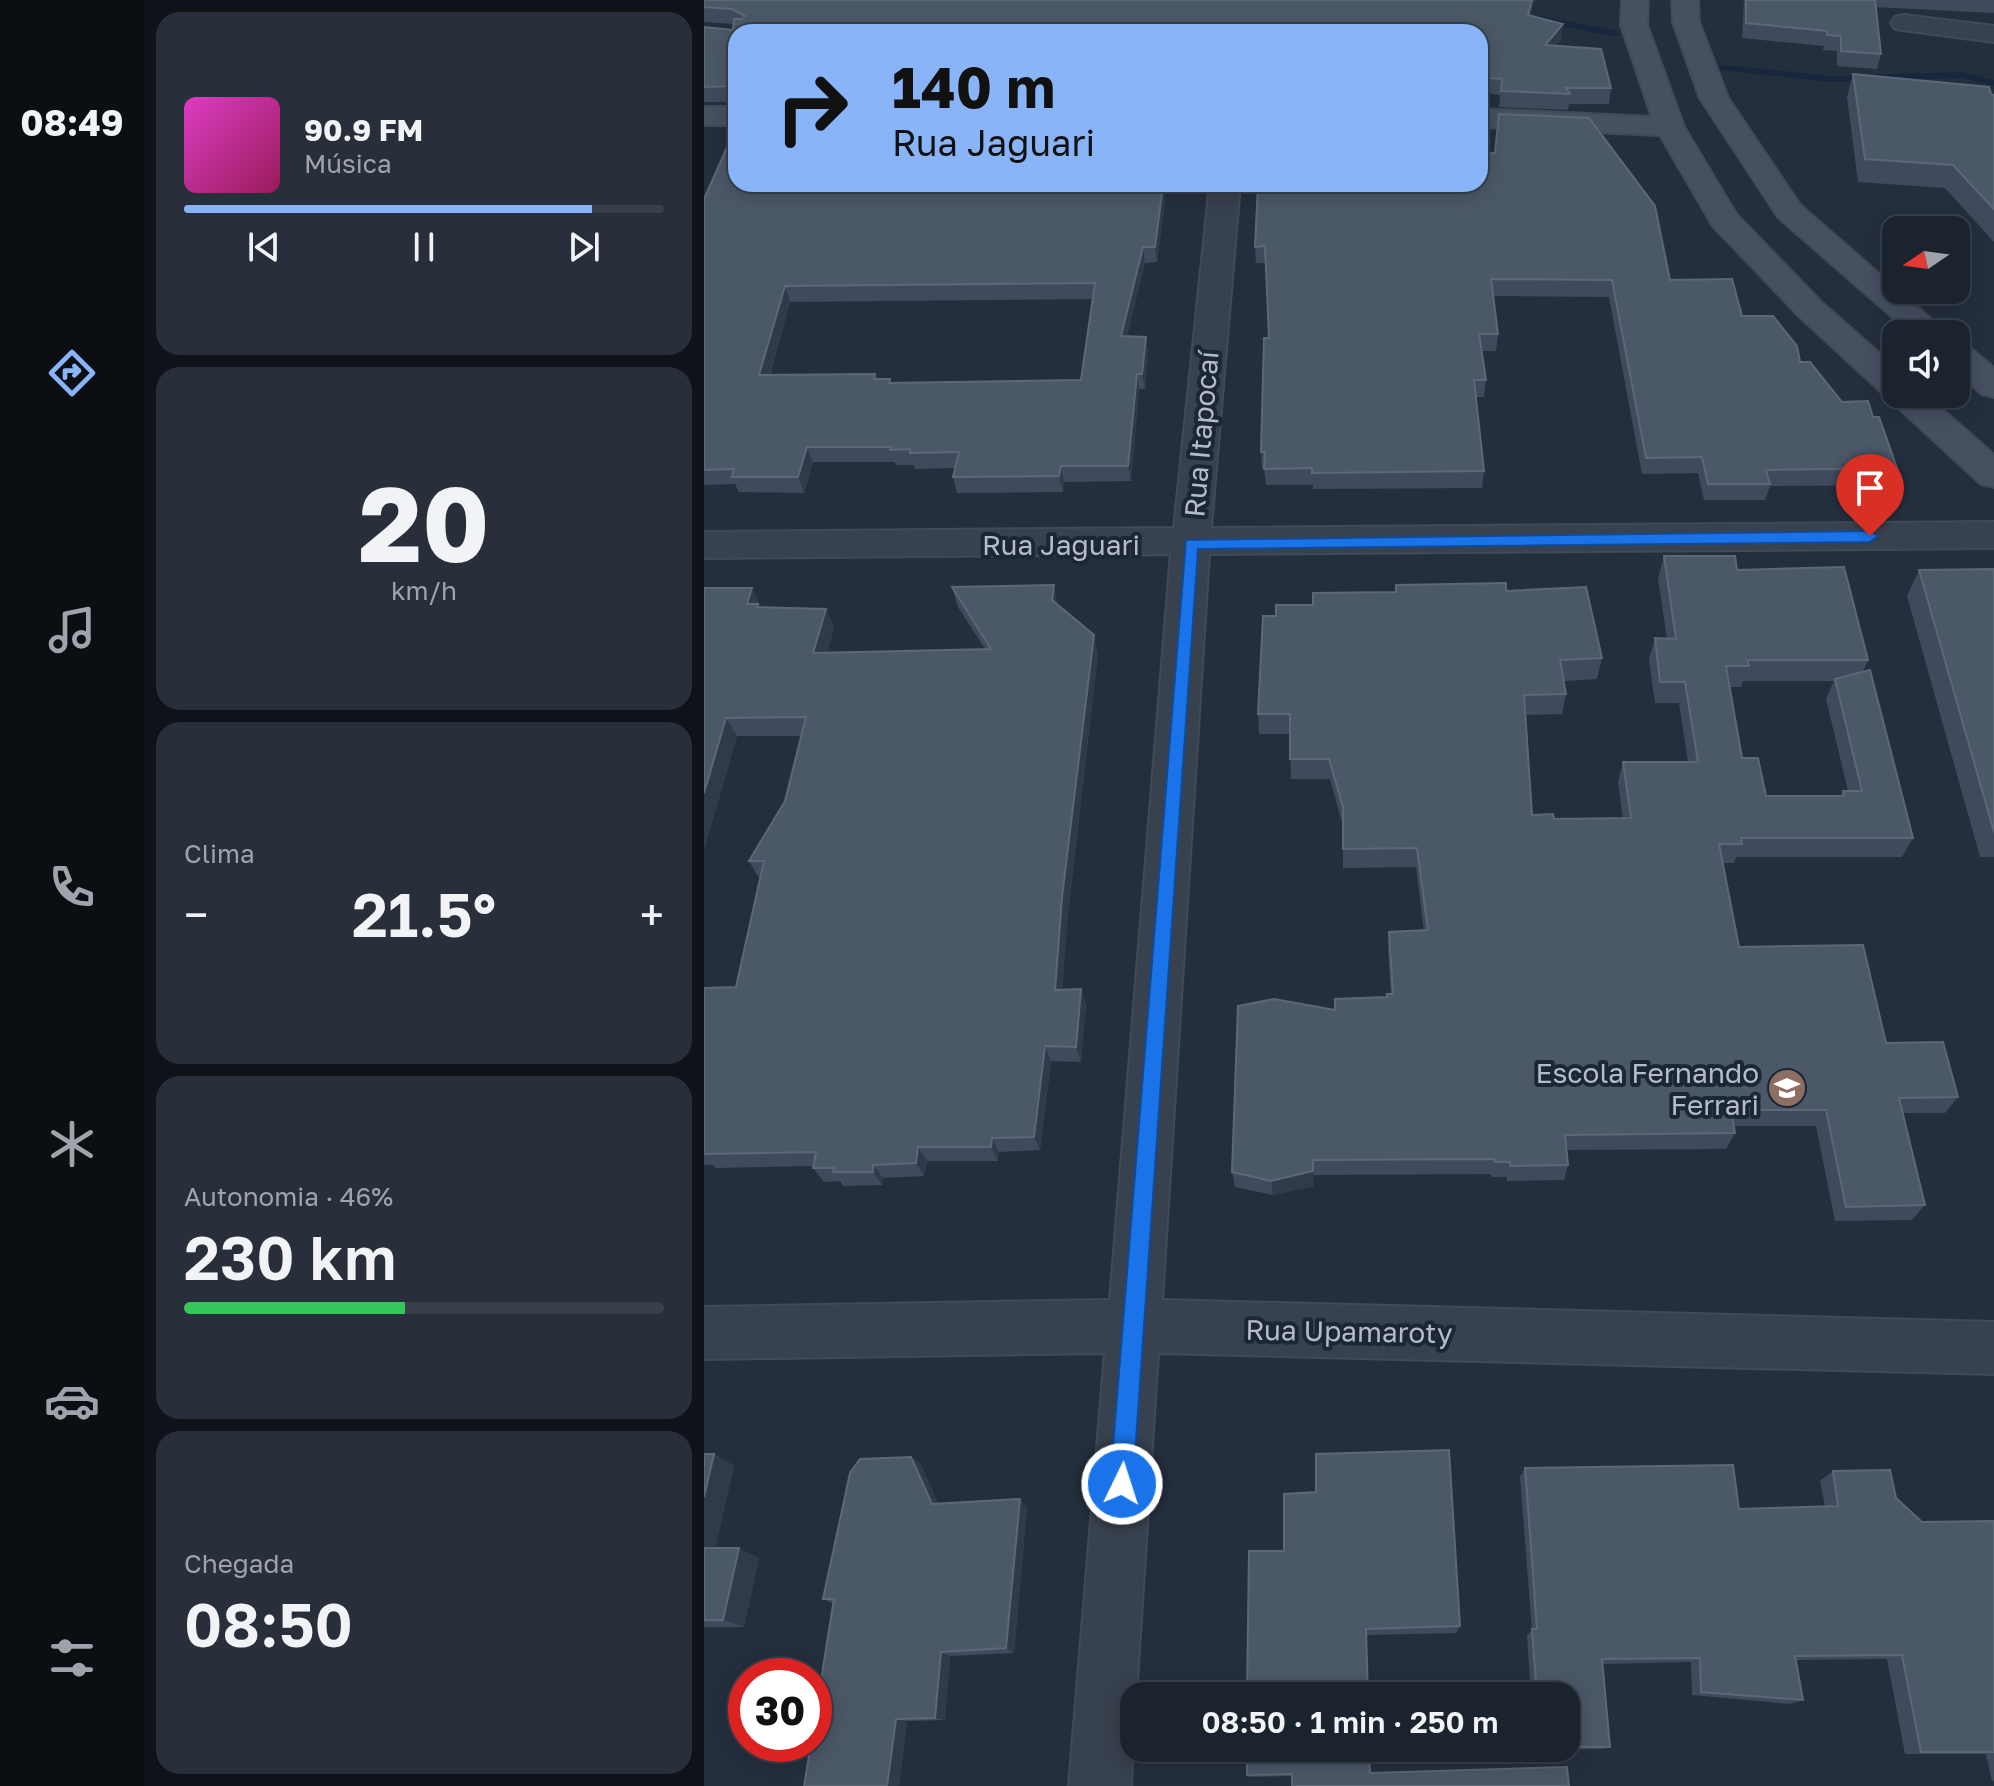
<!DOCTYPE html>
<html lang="pt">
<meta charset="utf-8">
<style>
:root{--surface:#1b232e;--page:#282f3a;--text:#f1f3f6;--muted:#a0a4aa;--line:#39404a;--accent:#8ab4f8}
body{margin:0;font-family:"Golos Text",sans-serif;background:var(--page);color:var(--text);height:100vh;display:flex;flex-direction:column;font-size:30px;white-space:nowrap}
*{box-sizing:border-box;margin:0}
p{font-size:26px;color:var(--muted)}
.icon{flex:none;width:44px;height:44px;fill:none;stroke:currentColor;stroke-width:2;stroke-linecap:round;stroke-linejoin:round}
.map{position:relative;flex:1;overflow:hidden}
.sheet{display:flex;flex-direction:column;gap:12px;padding:12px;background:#0f1319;width:560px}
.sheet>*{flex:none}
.guide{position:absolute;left:24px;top:24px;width:760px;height:168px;border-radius:24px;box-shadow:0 4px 20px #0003,0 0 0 2px var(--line);background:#8ab4f8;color:#111;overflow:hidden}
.needle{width:52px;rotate:257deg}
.controls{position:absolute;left:1178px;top:216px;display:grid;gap:16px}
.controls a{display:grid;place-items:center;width:88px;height:88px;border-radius:16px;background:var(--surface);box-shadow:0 4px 20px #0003,0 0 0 2px var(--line);font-size:40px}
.speed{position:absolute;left:24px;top:1658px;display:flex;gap:16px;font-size:40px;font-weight:700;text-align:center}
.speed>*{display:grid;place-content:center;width:104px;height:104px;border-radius:50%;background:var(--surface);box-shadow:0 4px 20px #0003,0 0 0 2px var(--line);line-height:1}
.speed .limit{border:12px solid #d22;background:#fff;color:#111}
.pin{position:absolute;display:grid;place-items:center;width:68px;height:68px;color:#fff;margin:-82px -34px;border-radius:50% 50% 50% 0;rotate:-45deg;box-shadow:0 0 8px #0007}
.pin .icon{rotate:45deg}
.me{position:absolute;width:88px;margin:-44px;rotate:4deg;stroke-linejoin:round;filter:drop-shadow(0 0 6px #0008)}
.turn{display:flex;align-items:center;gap:28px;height:168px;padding:0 32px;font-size:36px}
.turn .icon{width:104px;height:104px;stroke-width:2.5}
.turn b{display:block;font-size:56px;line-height:68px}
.big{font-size:60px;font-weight:600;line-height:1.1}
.sheet .tile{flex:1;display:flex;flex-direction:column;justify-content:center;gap:12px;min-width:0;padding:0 28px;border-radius:24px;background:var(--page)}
.sheet .dial{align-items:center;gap:0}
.dial b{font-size:104px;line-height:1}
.song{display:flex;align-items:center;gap:24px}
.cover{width:96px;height:96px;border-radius:12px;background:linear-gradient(135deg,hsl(310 70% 55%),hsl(330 70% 35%))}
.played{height:8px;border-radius:4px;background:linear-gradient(90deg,var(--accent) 85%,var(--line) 85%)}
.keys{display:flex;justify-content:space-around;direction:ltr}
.heat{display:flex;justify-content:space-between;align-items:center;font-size:44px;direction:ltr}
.charge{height:12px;border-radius:6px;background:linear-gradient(90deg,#34c759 46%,var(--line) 0)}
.trip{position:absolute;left:416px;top:1682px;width:460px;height:80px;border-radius:24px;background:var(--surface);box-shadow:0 4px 20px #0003,0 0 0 2px var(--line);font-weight:600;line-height:80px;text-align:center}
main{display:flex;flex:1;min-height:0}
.tabs{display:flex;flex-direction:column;width:144px;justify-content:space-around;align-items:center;background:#0b0e12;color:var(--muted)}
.tabs .icon{width:56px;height:56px}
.tabs .selected{color:var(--accent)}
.tabs b{font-size:36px;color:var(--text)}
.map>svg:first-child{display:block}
</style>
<main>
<nav class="tabs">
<b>08:49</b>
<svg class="icon selected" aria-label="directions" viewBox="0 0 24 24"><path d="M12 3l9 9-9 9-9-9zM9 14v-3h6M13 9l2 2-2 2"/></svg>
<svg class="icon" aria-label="music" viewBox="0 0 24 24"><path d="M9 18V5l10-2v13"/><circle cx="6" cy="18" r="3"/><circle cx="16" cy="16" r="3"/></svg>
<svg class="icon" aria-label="phone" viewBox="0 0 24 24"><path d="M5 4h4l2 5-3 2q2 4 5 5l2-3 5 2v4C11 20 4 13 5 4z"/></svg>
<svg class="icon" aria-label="climate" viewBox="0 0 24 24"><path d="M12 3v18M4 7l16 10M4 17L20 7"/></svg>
<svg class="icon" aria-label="car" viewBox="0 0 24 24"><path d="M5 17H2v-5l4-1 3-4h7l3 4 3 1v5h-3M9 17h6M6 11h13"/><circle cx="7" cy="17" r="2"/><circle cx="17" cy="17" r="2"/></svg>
<svg class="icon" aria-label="filters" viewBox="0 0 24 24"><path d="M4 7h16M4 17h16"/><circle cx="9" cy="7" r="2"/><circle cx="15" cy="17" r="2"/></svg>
</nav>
<section class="sheet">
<div class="tile">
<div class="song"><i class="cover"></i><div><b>90.9 FM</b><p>Música</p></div></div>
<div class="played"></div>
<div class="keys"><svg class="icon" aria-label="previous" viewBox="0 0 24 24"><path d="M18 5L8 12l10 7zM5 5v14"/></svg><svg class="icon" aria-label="pause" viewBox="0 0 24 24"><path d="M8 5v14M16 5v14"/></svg><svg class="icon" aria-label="next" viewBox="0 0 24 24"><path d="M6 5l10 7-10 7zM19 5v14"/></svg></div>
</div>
<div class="tile dial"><b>20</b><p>km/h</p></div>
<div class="tile"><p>Clima</p>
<div class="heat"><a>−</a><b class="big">21.5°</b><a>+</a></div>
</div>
<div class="tile"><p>Autonomia · 46%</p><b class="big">230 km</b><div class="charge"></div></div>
<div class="tile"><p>Chegada</p><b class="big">08:50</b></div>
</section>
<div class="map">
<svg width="1290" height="1786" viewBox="0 0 1290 1786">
<rect width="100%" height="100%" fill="#242f3e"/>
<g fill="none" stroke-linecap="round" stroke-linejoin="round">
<!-- stream -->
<g fill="#17263c" fill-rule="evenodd">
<polygon points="832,15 912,31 916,34 912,37 829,20 829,16"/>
<polygon points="1019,65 1127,76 1258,72 1290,80 1290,86 1258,78 1127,82 1016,70 1015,68"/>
</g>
<!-- street casing -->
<g stroke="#414a57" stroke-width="4">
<g id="street">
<polygon points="1200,15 1290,26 1290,42 1191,29 1187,23 1191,17"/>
<polygon points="506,184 536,184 507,528 1290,522 1290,548 505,554 458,1300 1290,1322 1290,1374 454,1353 432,1696 430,1696 427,1786 365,1786 401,1353 0,1359 0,1307 406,1300 467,554 0,558 0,532 470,528"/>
</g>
</g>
<!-- secondary casing -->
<g stroke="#414a57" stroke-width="4">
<g id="secondary">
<polygon points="918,0 944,0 943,25 980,127 1032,214 1117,302 1192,368 1192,394 1221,394 1290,455 1290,487 1277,484 1095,316 1009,226 956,135 776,127 776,109 948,117 917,25"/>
<polygon points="968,0 994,0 995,22 1024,98 1096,205 1244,334 1208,334 1074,217 996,98 969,22"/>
<rect x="0" y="107" width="32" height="18"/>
<polygon points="1252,343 1264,346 1290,368 1290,397 1278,394 1252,372"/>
</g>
</g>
<!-- street -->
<use href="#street" fill="#38414e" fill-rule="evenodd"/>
<!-- secondary -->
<use href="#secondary" fill="#465061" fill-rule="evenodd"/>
</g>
<!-- wall -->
<g fill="#3f4b5c" fill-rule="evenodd">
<polygon points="0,0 827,15 857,39 852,45 907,88 905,104 865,104 864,110 795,107 796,95 776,92 776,32 32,32 32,102 0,102 0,27 29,30 29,24 0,22"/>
<polygon points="1040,0 1290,0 1290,13 1171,7 1177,54 1173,69 1133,66 1133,51 1119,50 1120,46 1038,38"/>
<polygon points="1149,74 1290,95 1290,242 1241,188 1154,182 1143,97"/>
<path d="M 32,184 L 450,184 L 461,201 L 453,262 L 441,263 L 423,336 L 442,337 L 444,353 L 441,389 L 435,389 L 427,481 L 360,482 L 359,492 L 253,493 L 249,477 L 251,468 L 211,469 L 210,465 L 192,465 L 191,462 L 109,462 L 100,493 L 35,492 L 31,484 L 0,485 L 0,199 ZM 389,299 L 377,380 L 188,383 L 186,379 L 173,379 L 171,374 L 66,375 L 86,302 Z"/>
<polygon points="554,184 966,280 1038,316 1096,362 1138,402 1169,417 1193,468 1187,485 1066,486 1061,500 1000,500 994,473 938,474 905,297 789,296 794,334 792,351 778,351 782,380 780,397 771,397 780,471 778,488 609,489 609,485 562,485 560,468 558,468 557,452 565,338 562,263 552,263 551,247"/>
<path d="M 960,556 L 1033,570 L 1164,660 L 1159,672 L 1209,838 L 1198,857 L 1032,857 L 1030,863 L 1019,863 L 1035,947 L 1182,1043 L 1254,1097 L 1241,1113 L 1199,1113 L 1221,1205 L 1208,1220 L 1131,1221 L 1112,1126 L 1029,1126 L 1031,1133 L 1022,1149 L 863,1150 L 864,1165 L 860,1180 L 803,1181 L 803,1177 L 788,1177 L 787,1174 L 609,1175 L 610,1186 L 569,1195 L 531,1187 L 528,1172 L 631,1010 L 683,997 L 687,994 L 684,950 L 685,932 L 720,931 L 712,867 L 639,868 L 639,826 L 626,779 L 587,779 L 586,734 L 555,734 L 554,714 L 572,616 L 609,605 L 802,591 L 898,658 L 893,679 L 860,681 L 862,694 L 858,714 L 822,715 L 828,815 L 850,819 L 919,819 L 914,782 L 919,762 L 984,762 L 975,703 L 951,703 L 945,659 L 951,638 L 963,639 L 954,578 ZM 1039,681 L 1130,681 L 1122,699 L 1144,791 L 1139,791 L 1136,796 L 1062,796 L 1038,758 L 1026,687 L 1037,687 Z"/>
<polygon points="1290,569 1290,857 1276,857 1203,596 1215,570"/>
<polygon points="248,587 354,606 394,654 364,914 358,990 377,989 382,1005 377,1062 347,1061 336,1150 295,1152 294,1161 223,1161 220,1176 179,1178 178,1185 139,1186 136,1181 120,1182 109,1168 110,1166 12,1168 9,1165 0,1165 0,988 32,987 57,878 55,878 45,861 81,801 97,736 33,736 0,850 0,588 57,607 122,609 130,628 123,653 281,649 254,607"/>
<polygon points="0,1454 10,1454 30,1466 11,1548 55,1558 40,1627 0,1627"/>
<polygon points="207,1457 217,1465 234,1504 323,1507 310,1653 246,1656 241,1720 203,1721 195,1786 130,1604 119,1599"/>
<polygon points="821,1468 1035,1509 1121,1506 1116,1481 1129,1471 1192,1498 1218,1522 1290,1521 1290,1781 1288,1781 1282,1754 1201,1754 1183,1659 1092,1660 1099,1700 1086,1704 988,1695 987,1662 898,1664 906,1747 899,1749 831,1750 831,1748 862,1748 862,1696 827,1696 823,1635 828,1630 816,1477"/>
<polygon points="545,1551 756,1626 752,1633 662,1635"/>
<polygon points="665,1748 588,1776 546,1777 543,1775"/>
</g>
<!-- shaded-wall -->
<g fill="#2f3b4b">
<polygon points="828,0 831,0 823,30 824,15"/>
<polygon points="859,24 857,39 840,60 841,45"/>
<polygon points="459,185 461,201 453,262 451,247"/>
<polygon points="439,247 441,263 419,352 417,336"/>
<polygon points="81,286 86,302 61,391 55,375"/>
<polygon points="442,337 444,353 441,389 438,374"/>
<polygon points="433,374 435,389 427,481 424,466"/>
<polygon points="103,447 109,462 100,493 94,477"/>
<polygon points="357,466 360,482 359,492 355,476"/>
<polygon points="350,585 354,605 352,620 348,600"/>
<polygon points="48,588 57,607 63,623 43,604"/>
<polygon points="122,609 130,628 118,672 109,653"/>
<polygon points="390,635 394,654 364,914 357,1006 351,990 358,897"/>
<polygon points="22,718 33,736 0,850 0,793"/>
<polygon points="377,989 382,1005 377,1062 372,1047"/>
<polygon points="341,1046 347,1061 336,1150 330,1137"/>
<polygon points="288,1138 295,1152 294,1161 287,1147"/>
<polygon points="214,1147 223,1161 220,1176 212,1163"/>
<polygon points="609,1160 610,1186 569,1195 567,1181"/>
<polygon points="169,1165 179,1178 178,1185 169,1172"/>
<polygon points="10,1454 30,1466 9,1558 0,1554 0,1497"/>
<polygon points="207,1457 217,1465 237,1512 228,1504"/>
<polygon points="316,1499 323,1507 310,1653 302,1648"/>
<polygon points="35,1548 55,1558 40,1627 19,1620"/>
<polygon points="237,1652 246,1656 241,1720 231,1718"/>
<polygon points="192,1719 203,1721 195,1786 183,1786"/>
</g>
<!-- building -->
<g fill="#4b5868" stroke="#5c6777" stroke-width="2" fill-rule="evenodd">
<polygon points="0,0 828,0 824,15 859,24 841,45 897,49 907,88 862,88 866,94 797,91 798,79 776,77 776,32 32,32 32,86 0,87 0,27 29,30 30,19 38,19 41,16 28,9 0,7"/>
<polygon points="1042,0 1171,0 1177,54 1137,51 1137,36 1123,35 1123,31 1042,23"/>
<polygon points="1149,74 1285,87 1287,94 1290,95 1290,209 1249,165 1161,159"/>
<polygon points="795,114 885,118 951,206 966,280 1028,279 1038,316 1069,316 1093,346 1096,362 1106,362 1138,402 1164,401 1169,417 1175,417 1193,468 1062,470 1066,484 1004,484 998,457 942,458 908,280 787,279 794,334 775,334 782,380 770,380 780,471 608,473 608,468 560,469 561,452 557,452 560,338 565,338 561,246 551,247 554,184 776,184 776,154 791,153"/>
<path d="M 32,127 L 32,184 L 447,184 L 447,185 L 459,185 L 451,247 L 439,247 L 417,336 L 442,337 L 438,374 L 433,374 L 424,466 L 357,466 L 355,476 L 249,477 L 255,452 L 206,453 L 206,449 L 186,450 L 187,447 L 103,447 L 94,477 L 28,477 L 30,469 L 0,470 L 0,199 ZM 391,283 L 377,380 L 185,383 L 186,379 L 170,379 L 171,374 L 55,375 L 81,286 Z"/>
<polygon points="960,556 1031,556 1033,570 1140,567 1164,660 1043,660 1045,666 1022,666 1038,758 1054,758 1062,796 1140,796 1139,791 1158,791 1131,679 1166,670 1209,838 1037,838 1038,844 1015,844 1035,947 1159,945 1182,1043 1239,1042 1254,1097 1195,1098 1221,1205 1142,1207 1122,1110 1027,1110 1031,1133 861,1135 864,1165 806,1166 806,1162 791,1162 790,1159 609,1160 609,1171 567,1181 528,1172 534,1006 570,999 631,1010 631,999 683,997 683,994 689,994 685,932 724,930 713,848 639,849 639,807 625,759 586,759 586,714 554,714 559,616 572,616 572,605 609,605 609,593 692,592 692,585 802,583 802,591 882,587 898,658 856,660 862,694 820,695 828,815 849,814 850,819 927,818 919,762 994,762 981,682 956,682 951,638 972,639"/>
<polygon points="1290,569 1290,832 1215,570"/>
<polygon points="350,585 348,600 390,635 358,897 351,990 377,989 372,1047 341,1046 330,1137 288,1138 287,1147 214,1147 212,1163 169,1165 169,1172 129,1172 130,1168 109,1168 112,1152 0,1154 0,988 32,987 60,861 45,861 81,801 102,717 22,718 0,793 0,588 48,588 43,604 54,604 53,607 122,609 109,653 287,649 248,587"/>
<polygon points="745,1450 756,1626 662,1629 664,1696 543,1696 545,1551 580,1551 580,1494 612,1492 612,1454"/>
<polygon points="0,1454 10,1454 0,1497"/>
<polygon points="207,1457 228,1504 316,1499 302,1648 237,1652 231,1718 192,1719 183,1786 100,1786 107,1744 110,1744 110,1724 130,1599 119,1599 146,1473 156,1459"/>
<polygon points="1029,1465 1035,1509 1134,1506 1129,1471 1186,1470 1192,1498 1218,1522 1290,1521 1290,1752 1217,1752 1198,1655 1091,1656 1099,1700 997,1692 996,1658 898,1659 906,1747 862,1747 862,1696 833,1696 828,1629 833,1629 821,1468"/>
<polygon points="0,1548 35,1548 19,1620 0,1620"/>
<polygon points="543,1748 665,1748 666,1773 863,1767 865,1786 588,1786 588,1774 543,1775"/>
</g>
<!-- route -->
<polygon fill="#1a73e8" stroke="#114b97" stroke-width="2" points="1166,531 1174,536 1166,542 494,549 429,1484 426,1492 418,1495 409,1492 406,1484 482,540"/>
<!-- icons -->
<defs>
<g id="school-disc" transform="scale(2)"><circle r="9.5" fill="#8d6e63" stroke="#1d2633"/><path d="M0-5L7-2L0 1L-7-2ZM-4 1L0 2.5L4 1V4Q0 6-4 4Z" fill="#fff"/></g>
</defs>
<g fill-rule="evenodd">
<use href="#school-disc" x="1083" y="1088"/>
</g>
<g text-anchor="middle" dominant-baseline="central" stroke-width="8" stroke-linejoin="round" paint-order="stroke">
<!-- street labels -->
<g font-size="28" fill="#b4bcc9" stroke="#1d2633">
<text transform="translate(497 434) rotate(-85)">Rua Itapocaí</text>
<text x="357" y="544">Rua Jaguari</text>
<text transform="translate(645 1331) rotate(1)">Rua Upamaroty</text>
</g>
<!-- poi labels -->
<g font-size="28" fill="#b4bcc9" stroke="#1d2633" text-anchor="end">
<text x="1055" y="1072">Escola Fernando<tspan x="1055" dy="32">Ferrari</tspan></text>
</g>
</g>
</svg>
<div class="controls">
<a><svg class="needle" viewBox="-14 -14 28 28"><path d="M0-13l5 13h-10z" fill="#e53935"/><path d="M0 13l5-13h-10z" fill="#a0a4aa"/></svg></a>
<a><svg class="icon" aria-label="sound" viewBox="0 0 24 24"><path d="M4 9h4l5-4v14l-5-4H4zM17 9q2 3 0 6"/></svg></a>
</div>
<div class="speed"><div class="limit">30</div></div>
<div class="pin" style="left:1166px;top:536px;background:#d93025"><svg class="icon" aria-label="arrive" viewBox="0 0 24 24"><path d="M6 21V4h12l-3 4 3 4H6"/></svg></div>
<svg class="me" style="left:418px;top:1484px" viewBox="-20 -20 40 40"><circle r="17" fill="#1a73e8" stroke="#fff" stroke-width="3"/><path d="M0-11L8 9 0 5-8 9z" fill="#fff"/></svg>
<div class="trip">08:50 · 1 min · 250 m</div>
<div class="guide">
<div class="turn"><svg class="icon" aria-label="right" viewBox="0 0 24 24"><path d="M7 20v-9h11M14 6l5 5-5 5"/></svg><div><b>140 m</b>Rua Jaguari</div></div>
</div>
</div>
</main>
